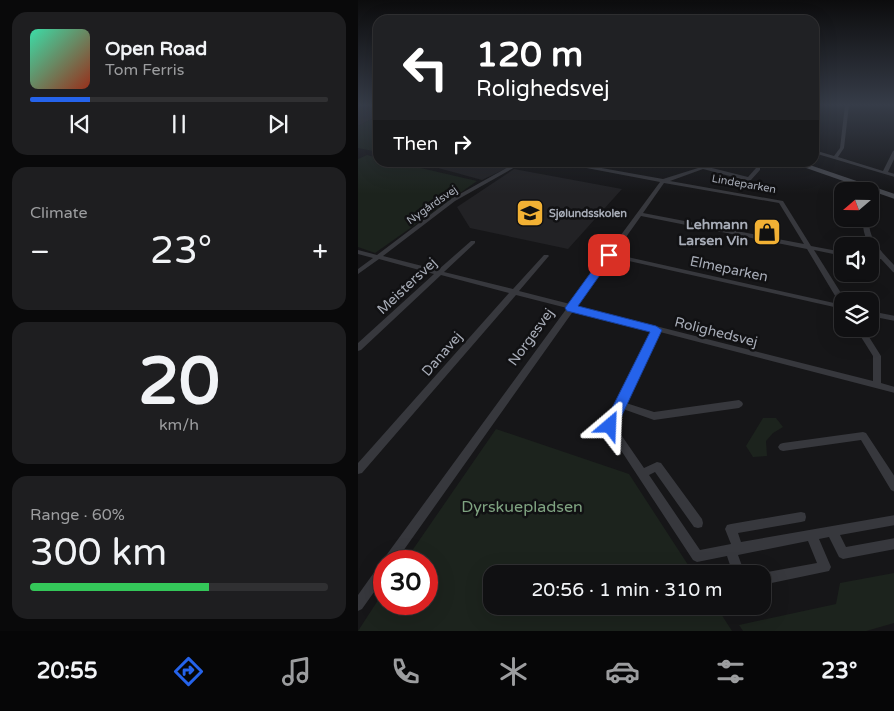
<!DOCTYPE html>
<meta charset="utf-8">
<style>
:root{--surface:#101012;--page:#1e1e20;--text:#f1f3f6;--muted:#9c9d9f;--line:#303032;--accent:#2563eb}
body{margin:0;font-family:"Varela Round",sans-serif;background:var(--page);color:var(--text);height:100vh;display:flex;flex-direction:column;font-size:19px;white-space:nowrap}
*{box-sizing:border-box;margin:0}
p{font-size:16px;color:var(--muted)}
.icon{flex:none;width:28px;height:28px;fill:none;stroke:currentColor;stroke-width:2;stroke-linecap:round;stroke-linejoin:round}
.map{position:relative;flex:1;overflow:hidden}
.panel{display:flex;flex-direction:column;gap:12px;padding:12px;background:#09090a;width:358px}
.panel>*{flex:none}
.hud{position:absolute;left:15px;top:15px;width:446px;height:152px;border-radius:15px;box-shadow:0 5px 20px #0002,0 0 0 1px var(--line);background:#202124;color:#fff;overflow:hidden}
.needle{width:32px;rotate:250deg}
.buttons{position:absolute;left:476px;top:182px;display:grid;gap:10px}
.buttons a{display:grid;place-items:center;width:45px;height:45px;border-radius:10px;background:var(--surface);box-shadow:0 5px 20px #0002,0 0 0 1px var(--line);font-size:25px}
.speed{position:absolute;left:15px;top:550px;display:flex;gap:10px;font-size:25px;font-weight:700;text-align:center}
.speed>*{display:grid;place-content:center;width:65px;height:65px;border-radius:50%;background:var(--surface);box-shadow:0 5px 20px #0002,0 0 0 1px var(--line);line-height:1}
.speed .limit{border:8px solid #d22;background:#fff;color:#111}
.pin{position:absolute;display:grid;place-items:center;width:42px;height:42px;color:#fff;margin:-21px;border-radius:10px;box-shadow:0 2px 8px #0006}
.me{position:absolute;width:55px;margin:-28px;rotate:26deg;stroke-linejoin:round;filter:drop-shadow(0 0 4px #0008)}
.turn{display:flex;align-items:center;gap:18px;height:105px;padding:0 20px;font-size:22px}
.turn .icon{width:65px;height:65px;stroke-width:2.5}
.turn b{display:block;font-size:35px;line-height:42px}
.then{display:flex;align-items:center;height:48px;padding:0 20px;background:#0003;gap:10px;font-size:19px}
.big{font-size:38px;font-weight:600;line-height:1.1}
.panel .tile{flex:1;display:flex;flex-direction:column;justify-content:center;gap:8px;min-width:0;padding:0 18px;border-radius:15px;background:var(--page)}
.panel .dial{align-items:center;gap:0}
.dial b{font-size:65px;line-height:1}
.song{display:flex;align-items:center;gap:15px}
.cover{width:60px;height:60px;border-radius:8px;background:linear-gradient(135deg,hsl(160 70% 55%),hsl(10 70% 35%))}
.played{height:5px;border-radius:2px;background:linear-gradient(90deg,var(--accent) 20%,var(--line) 20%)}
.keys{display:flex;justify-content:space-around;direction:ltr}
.heat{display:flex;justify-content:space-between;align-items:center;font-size:28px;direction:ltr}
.charge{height:8px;border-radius:4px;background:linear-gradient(90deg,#34c759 60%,var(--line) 0)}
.trip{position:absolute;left:125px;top:565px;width:288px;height:50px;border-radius:15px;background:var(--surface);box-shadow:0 5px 20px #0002,0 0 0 1px var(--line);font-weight:600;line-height:50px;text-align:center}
.menu{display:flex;height:80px;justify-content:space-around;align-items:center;background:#060607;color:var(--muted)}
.menu .icon{width:35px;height:35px}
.menu .selected{color:var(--accent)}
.menu b{font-size:22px;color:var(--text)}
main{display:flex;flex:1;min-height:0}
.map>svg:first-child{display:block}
</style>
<main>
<section class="panel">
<div class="tile">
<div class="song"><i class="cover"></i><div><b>Open Road</b><p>Tom Ferris</p></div></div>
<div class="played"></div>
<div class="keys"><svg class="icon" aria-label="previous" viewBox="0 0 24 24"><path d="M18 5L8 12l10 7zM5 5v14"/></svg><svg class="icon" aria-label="pause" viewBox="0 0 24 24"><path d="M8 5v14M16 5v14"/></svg><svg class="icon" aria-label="next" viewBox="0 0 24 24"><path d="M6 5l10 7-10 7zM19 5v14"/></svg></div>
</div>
<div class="tile"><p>Climate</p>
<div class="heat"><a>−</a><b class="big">23°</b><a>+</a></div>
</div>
<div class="tile dial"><b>20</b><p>km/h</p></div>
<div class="tile"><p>Range · 60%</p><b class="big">300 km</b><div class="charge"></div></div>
</section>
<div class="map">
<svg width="537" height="631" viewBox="0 0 537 631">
<rect width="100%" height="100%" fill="#161618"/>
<!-- built -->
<g fill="#222225">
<polygon points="0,105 20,105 20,116 0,126"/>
<polygon points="62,163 159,163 124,180"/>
<polygon points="156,169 264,189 210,249 112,228 99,207"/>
</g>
<!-- green -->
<g fill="#1c231d">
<polygon points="20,116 20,152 0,148 0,126"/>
<polygon points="9,155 20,158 20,162 41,163 119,181 17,253 0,247 0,159"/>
<polygon points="405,418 418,418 425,427 415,433 408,441 409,456 395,457 388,446"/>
<polygon points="138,429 271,474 336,574 134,574 134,606 358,606 374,631 0,631 26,591 26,604 69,604 69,561 47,561"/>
<polygon points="536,573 536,623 508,631 385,631 381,625 478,604 482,583"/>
</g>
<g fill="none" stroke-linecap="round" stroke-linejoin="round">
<!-- street -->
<g fill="#37383d" fill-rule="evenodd">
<polygon points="487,105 491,105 486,148 480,157 525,171 535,151 537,150 537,157 530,172 537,174 537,177 456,153 456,150 476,156 482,148"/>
<path d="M 159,162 L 166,162 L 97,201 L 25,256 L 80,270 L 113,241 L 117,241 L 117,243 L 86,272 L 155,289 L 186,255 L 190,255 L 191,256 L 190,257 L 161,291 L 212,304 L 302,182 L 197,162 L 210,162 L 305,179 L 340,168 L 320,162 L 330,162 L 345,166 L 356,162 L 364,162 L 350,167 L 390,177 L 398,168 L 402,168 L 402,170 L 393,180 L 391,181 L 345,169 L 312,181 L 425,201 L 453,246 L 485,252 L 485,256 L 456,250 L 488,301 L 485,301 L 485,304 L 482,304 L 449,249 L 283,216 L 256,254 L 485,305 L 485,309 L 253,257 L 219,306 L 515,381 L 515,356 L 498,329 L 506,329 L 523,356 L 523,383 L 537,387 L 537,393 L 302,332 L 268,403 L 296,412 L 381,400 L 384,402 L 385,404 L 384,406 L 381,408 L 296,420 L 265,409 L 257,426 L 286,468 L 299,462 L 303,463 L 344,519 L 345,523 L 344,527 L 340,528 L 336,527 L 297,472 L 291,475 L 342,550 L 373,544 L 367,529 L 369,525 L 373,524 L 443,512 L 447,513 L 448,517 L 447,521 L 443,522 L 380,533 L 383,542 L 537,515 L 537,525 L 482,535 L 488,547 L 537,538 L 537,549 L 485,559 L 481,557 L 471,537 L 461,539 L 473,567 L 471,571 L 404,585 L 404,574 L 402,574 L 404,573 L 459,563 L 450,541 L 380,555 L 387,574 L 375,574 L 369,556 L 339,562 L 335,560 L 247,426 L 295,330 L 216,310 L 38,561 L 26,561 L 26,578 L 4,609 L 0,611 L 0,595 L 22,564 L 26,562 L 27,557 L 209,308 L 158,295 L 4,473 L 0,474 L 0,463 L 151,293 L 83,275 L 3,350 L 0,351 L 0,343 L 76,274 L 21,259 L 0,274 L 0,269 L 15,258 L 0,254 L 0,250 L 19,255 L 93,199 ZM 306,183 L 421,203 L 446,244 L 285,213 Z"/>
<path d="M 505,219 L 511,219 C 510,240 524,252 537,266 L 537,273 L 535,272 L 523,259 L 512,259 L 512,255 L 519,255 C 510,244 504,234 505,219 Z"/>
<polygon points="512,311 537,316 537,321 512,316"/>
<polygon points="505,432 508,433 537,477 537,492 533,490 503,440 425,451 422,450 420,447 422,444 425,443"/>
</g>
<!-- secondary -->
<polygon fill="#45474d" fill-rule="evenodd" points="431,162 443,162 537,194 537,199"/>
</g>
<!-- sky -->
<linearGradient id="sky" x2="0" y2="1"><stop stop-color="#0c0c0d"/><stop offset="0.54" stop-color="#363c48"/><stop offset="1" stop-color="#363c48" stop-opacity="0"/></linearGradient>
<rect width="537" height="194" fill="url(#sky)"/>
<!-- route -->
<polygon fill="#2563eb" stroke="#184099" points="247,253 256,255 220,306 298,326 304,330 257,430 247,430 245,426 292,332 209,311 207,308"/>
<!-- icons -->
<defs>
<g id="school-square" transform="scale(1.4375)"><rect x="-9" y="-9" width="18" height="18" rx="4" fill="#f2b134" stroke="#111113"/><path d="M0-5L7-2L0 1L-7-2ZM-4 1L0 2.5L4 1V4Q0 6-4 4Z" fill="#111"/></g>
<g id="shop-square" transform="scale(1.4375)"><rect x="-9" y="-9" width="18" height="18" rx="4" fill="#f2b134" stroke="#111113"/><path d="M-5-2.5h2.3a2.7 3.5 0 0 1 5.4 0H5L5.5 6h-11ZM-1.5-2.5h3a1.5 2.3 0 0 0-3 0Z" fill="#111"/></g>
</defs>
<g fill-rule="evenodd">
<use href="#school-square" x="172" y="213"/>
<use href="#shop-square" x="409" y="232"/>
</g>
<g text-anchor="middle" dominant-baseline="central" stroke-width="5" stroke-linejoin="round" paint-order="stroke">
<!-- far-street labels -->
<g font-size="11" fill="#a8adb8" stroke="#111113">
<text transform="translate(386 184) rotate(10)">Lindeparken</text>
<text transform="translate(74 205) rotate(-35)">Nygårdsvej</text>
</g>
<!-- far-poi labels -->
<g font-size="11" font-weight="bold" fill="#a8adb8" stroke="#111113" text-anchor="start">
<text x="191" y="213">Sjølundsskolen</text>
</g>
<!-- poi labels -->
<g font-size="14" font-weight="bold" fill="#a8adb8" stroke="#111113" text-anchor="end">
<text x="390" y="224">Lehmann<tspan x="390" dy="16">Larsen Vin</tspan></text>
</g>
<!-- street labels -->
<g font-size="14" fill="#a8adb8" stroke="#111113">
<text transform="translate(371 269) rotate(12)">Elmeparken</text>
<text transform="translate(49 286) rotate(-43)">Meistersvej</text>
<text transform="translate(358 332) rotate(14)">Rolighedsvej</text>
<text transform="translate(173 337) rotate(-54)">Norgesvej</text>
<text transform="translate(84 354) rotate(-49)">Danavej</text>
</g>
<!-- near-park labels -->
<g font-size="16" fill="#7fa381" stroke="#111113">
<text x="164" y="507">Dyrskuepladsen</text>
</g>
</g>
</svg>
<div class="buttons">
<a><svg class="needle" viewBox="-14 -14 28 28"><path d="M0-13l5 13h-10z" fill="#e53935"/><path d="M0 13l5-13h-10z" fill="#9c9d9f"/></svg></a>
<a><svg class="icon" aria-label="sound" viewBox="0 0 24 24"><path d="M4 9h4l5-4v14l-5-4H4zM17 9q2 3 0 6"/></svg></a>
<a><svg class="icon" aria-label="layers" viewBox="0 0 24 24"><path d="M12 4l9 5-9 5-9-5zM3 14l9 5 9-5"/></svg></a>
</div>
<div class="speed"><div class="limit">30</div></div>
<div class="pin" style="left:251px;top:255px;background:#d93025"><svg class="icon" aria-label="arrive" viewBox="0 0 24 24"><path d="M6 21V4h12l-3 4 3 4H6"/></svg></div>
<svg class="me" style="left:252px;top:426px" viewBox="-20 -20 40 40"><path d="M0-17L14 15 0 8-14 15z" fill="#2563eb" stroke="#fff" stroke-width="4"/></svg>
<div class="trip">20:56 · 1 min · 310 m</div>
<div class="hud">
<div class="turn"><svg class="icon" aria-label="left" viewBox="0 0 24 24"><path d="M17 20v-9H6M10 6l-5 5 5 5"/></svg><div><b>120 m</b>Rolighedsvej</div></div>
<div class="then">Then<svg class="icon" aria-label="right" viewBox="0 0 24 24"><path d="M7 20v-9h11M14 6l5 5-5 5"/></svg></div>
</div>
</div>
</main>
<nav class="menu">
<b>20:55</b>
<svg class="icon selected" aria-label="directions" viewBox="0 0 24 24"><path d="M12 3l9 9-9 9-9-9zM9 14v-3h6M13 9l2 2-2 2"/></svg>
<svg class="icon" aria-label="music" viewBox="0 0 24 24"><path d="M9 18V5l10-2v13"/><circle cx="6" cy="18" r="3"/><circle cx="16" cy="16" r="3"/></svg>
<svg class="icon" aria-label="phone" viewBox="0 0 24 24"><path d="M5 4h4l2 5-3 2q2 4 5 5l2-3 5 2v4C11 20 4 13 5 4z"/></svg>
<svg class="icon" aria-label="climate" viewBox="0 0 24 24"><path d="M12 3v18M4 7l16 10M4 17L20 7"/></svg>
<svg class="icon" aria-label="car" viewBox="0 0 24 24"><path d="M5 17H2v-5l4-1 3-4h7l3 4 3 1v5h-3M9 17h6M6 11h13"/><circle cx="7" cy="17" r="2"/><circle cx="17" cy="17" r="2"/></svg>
<svg class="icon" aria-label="filters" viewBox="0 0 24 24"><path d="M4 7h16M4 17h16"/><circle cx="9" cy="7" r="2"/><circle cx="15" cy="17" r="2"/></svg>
<b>23°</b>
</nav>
